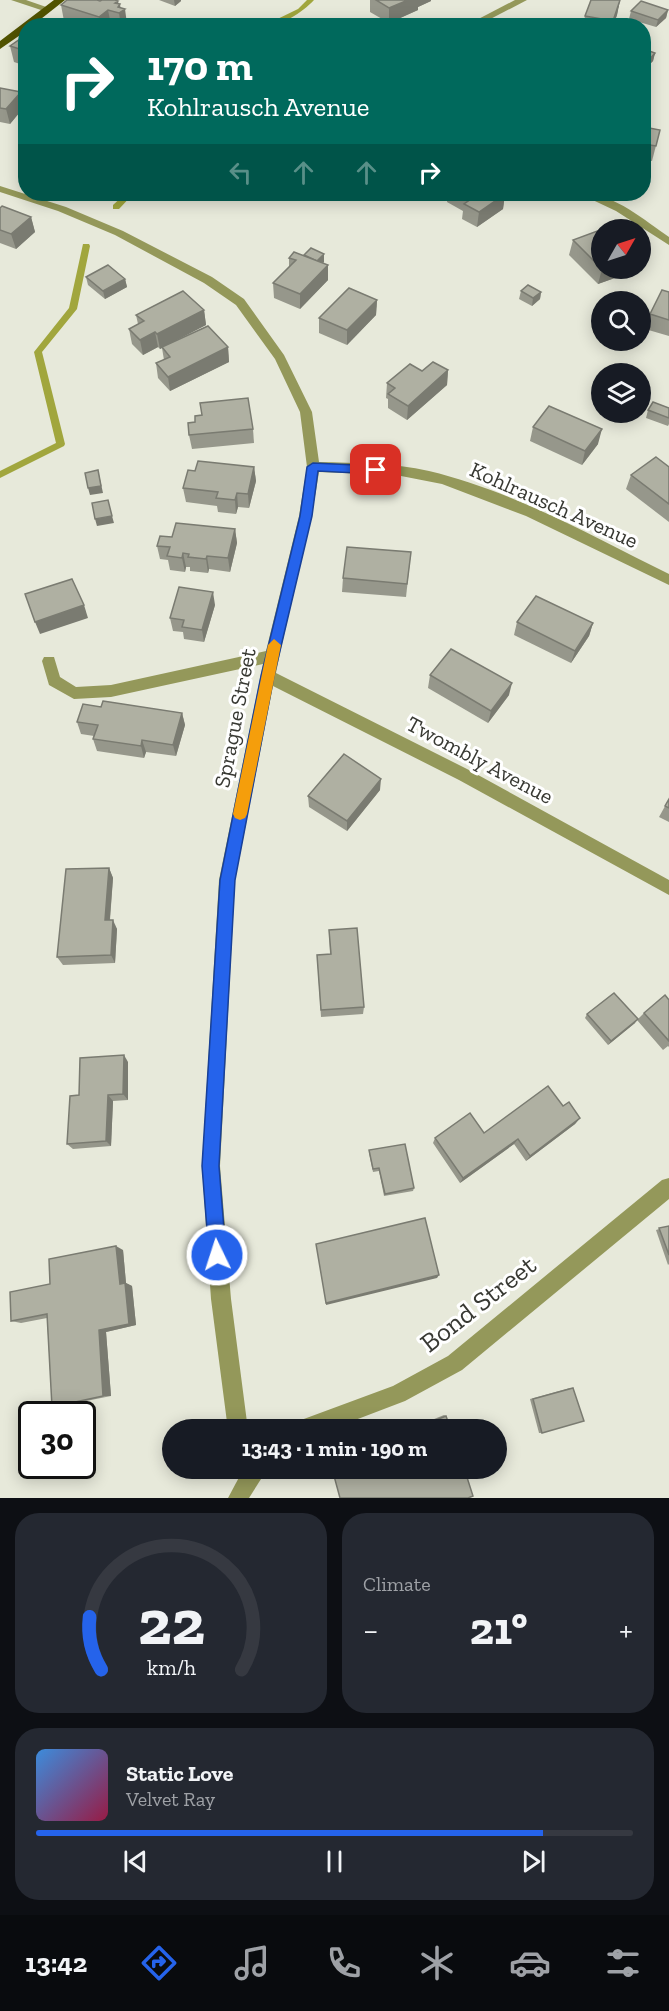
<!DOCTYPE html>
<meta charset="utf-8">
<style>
:root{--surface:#171b24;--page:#242831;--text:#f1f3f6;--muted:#9ea1a6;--line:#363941;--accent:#2563eb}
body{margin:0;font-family:"Zilla Slab",serif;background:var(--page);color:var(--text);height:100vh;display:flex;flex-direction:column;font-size:22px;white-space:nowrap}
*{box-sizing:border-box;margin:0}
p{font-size:20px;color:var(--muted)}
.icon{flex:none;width:33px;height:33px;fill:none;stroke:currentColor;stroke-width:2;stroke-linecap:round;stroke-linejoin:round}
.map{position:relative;height:1498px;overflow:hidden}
.details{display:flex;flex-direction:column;gap:15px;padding:15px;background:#0d0f14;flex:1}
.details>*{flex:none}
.top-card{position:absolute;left:18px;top:18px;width:633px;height:183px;border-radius:24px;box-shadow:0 3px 15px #0003;background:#00695c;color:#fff;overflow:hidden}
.needle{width:39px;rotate:51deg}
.tools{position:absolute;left:591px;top:219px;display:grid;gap:12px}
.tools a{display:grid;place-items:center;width:60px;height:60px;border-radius:50%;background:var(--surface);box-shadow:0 3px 15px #0003;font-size:30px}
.speed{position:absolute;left:18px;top:1401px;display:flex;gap:12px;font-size:30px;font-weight:700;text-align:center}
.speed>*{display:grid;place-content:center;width:78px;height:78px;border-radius:50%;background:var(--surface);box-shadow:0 3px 15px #0003;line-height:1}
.speed .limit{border:3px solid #111;border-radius:9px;background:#fff;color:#111}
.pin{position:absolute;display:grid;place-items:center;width:51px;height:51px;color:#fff;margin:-26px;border-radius:12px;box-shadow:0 3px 9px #0006}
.me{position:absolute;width:66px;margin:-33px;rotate:356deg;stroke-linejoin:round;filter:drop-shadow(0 0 4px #0008)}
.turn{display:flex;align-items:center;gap:21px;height:126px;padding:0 30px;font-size:27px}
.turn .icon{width:78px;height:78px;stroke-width:2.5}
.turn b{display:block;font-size:42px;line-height:51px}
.lanes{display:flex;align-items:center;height:57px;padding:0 30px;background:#0003;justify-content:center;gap:30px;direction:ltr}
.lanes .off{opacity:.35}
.big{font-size:45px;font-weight:800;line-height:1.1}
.details .tile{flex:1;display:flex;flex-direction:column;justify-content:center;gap:9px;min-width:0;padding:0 21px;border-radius:24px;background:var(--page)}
.details .dial{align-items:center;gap:0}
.dial svg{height:156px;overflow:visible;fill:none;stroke:var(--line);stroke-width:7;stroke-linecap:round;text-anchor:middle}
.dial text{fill:var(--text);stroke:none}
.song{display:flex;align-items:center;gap:18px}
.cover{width:72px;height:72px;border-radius:9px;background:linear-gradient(135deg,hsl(210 70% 55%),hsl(340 70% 35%))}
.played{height:6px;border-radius:3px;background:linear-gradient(90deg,var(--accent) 85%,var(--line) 85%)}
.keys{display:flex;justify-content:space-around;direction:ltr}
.heat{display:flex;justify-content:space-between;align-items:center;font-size:33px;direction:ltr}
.details .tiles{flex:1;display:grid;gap:15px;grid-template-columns:1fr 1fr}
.tile:last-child{grid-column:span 2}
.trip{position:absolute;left:162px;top:1419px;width:345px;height:60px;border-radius:30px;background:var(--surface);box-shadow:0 3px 15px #0003;font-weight:800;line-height:60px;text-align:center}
.tabs{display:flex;height:96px;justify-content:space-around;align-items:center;background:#090b0e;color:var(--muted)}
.tabs .icon{width:42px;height:42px}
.tabs .on{color:var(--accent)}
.tabs b{font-size:27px;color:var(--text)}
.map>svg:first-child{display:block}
</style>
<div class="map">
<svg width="669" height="1498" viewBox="0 0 669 1498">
<rect width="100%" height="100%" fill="#e7e9da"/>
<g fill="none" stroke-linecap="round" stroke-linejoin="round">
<!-- stream -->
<g fill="#a1a63d" fill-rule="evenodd">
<path d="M 307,0 L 314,0 C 302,13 281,26 263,26 L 298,9 Z"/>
<polygon points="125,194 133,194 119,209 113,209 113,205"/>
<polygon points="83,244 89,244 90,246 77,309 42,352 65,444 64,446 0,478 0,471 56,443 34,352 69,308"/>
</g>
<!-- minor -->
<g fill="#94985a" fill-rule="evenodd">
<polygon points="11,0 26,0 52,9 47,12"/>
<polygon points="515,0 527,0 477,26 465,26"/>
<path d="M 0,186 L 66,207 L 123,231 L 212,277 L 244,299 L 284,355 L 312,412 L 319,462 C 355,463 393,463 429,471 C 513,491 592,536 669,574 L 669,585 L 526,516 L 442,484 L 396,475 L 319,472 C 309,540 289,606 276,673 L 469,770 L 669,880 L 669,895 L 459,780 L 273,686 L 235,880 L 220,1166 L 231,1299 L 248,1430 L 228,1430 L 211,1299 L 202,1166 L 219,880 L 263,664 L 111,697 L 74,699 L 49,685 L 42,661 L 44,657 L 54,657 L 60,677 L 76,687 L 111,685 L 266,651 L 299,516 L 307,467 L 300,412 L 275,359 L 236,305 L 204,283 L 115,235 L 58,211 L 0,192 Z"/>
<path d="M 580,194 C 611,191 644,220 669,237 L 669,245 L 616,211 Z"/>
<polygon points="669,1178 669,1199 462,1370 405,1401 329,1430 290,1430 293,1423 393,1386 448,1356 662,1180"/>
<polygon points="244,1468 268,1468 249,1498 228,1498"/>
</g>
<!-- major -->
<polygon fill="#515300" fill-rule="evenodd" points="54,0 65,0 32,26 26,26 26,31 0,49 0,41"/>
</g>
<!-- wall -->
<g fill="#96978b">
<polygon points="159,0 181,0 181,1 175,6"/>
<polygon points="370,0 431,0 431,1 418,7 418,10 389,23 370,12"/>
<polygon points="620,0 617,15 613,26 583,26 585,16"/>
<polygon points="100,1 118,4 127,24 125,26 79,26 64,21 61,5"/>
<polygon points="668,10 666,18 656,27 629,19 631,11"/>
<polygon points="26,35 26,66 14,62 10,46"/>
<polygon points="644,49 655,53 653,61 647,67 644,66"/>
<polygon points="0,88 21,92 24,107 10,124 0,122"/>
<polygon points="644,127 660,130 652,161 644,160"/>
<polygon points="448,194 505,194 503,209 477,227 462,219 463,211 447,202"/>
<polygon points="0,208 31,217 35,232 16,249 0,243"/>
<polygon points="573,240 602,268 628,268 626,274 598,284 569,255"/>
<polygon points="324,254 324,262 323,263 328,265 328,280 300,309 274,298 273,283 289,267 289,258"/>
<polygon points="86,277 125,279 127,287 105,299 88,285"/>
<polygon points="521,291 541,292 540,299 532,306 519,299"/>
<polygon points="669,292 669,336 645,329 650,314"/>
<polygon points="377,300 376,315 347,345 319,333 319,318"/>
<polygon points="204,310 206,325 176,340 228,347 229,362 170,391 158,378 156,363 164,360 162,348 160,349 158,347 143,355 132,344 129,329 138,324 136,315"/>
<polygon points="448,370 447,385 407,420 388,408 388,399 386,398 387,383 422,371"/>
<polygon points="669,408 669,424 668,426 646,418 648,410"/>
<polygon points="202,415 253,429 254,443 192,449 189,435 195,422"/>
<polygon points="533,427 598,444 582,465 530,441"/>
<polygon points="254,467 256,481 249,508 238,507 236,514 218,512 217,506 186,502 183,488 195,471"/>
<polygon points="669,467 669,522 626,489 631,475"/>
<polygon points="235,529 237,543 230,572 209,569 208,573 190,571 190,567 186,567 185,572 170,570 168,560 160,559 157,546 172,537"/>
<polygon points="411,552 406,597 342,592 343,578"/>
<polygon points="215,605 204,642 184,639 183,632 173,631 170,618"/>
<polygon points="517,622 593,623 589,636 571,663 514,635"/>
<polygon points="430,675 509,695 488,723 428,688"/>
<polygon points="101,707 182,713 185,725 176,756 146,752 144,758 97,751 93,739 94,736 81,734 77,722"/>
<polygon points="380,790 347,831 309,807 308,796"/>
<polygon points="669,799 669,822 659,817"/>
<polygon points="109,868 113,878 110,920 117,929 115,963 63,965 57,957"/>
<polygon points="329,930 364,1007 363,1014 321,1017 317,955 330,954"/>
<polygon points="669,1000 669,1047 668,1046 663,1050 637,1020 644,1013"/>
<polygon points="587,1014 635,1023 608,1045 585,1018"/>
<polygon points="128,1062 128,1100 113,1101 111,1146 73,1149 67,1144 79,1095"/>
<polygon points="563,1106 580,1118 575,1124 526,1161 514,1144 460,1183 433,1143 435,1138 484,1133"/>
<polygon points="369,1150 414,1188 413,1191 384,1196 379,1171 373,1172 369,1153"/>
<polygon points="669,1226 669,1264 668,1265 656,1230"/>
<polygon points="123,1250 126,1283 132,1286 136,1325 106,1332 111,1396 61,1406 52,1407 47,1318 21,1323 11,1321 50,1284"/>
<polygon points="570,1388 573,1388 542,1433 539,1433 530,1399"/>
<polygon points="444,1415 446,1416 451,1430 419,1430 417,1426"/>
<polygon points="345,1468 464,1468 334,1476 334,1473"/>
</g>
<!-- shaded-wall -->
<g fill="#7a7b71">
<polygon points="174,0 181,0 181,1 175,6"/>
<polygon points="408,0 431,0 431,1 418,7 418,10 389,23 389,8"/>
<polygon points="620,0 617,15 613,26 612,26"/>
<polygon points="118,1 119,6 120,4 121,11 125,9 127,24 125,26 121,26 119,13 115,3"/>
<polygon points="108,10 111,25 100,26 99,17"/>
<polygon points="668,10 666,18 656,27 658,20"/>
<polygon points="655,53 653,61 647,67 649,60"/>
<polygon points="21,92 24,107 10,124 6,109"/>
<polygon points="505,194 503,209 477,227 479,212"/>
<polygon points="31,217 35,232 16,249 11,234"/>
<polygon points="324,254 324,262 316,269 316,261"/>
<polygon points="328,265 328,280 300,309 300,294"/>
<polygon points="604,268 628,268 626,274 598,284 602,269"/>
<polygon points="125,279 127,287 105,299 103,291"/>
<polygon points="541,292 540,299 532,306 533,298"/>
<polygon points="377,300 376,315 347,345 347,330"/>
<polygon points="204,310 206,325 160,349 157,334"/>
<polygon points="155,332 158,347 143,355 140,340"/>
<polygon points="228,347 229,362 170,391 168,377"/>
<polygon points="448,370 447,385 407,420 408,406"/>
<polygon points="602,429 598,444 582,465 585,451"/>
<polygon points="254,467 256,481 249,508 248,494"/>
<polygon points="98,470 103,493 90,495 88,488"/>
<polygon points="237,493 238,507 236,514 235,500"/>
<polygon points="112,516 114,523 97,526 95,519"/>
<polygon points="235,529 237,543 230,572 228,558"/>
<polygon points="183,553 186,567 185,572 182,558"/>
<polygon points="207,556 209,569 208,573 206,559"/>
<polygon points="213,592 215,605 204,642 202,630"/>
<polygon points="84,605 88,618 40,634 35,622"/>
<polygon points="593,623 589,636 571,663 575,651"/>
<polygon points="512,683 509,695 488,723 491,711"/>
<polygon points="182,713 185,725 176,756 173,745"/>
<polygon points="142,740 146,752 144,758 141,746"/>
<polygon points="381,779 380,790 347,831 347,821"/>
<polygon points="109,868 113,878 109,929 105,920"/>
<polygon points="113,920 117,929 115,963 111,955"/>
<polygon points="638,1019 635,1023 608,1045 611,1041"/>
<polygon points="124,1055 128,1062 128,1100 123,1094"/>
<polygon points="108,1095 113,1101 111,1146 106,1141"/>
<polygon points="580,1118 575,1124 526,1161 530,1156"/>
<polygon points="518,1139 514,1144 460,1183 463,1178"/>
<polygon points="116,1246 123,1250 126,1283 132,1286 136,1325 106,1332 111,1396 103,1396 99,1330 120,1284"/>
<polygon points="439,1275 437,1278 326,1305 326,1303"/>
</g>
<!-- building -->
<g fill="#afb0a2" stroke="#7a7b71" stroke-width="1.5">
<polygon points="67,0 97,0 100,1 102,0 115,0 118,1 115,3 120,4 118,7 125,9 119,13 108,10 99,17 61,5"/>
<polygon points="376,0 408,0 389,8"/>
<polygon points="591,0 620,0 613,21 585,16"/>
<polygon points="641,1 668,10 658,20 631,11"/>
<polygon points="336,21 347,26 330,26"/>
<polygon points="26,35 26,51 10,46"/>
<polygon points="644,49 655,53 649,60 644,58"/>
<polygon points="0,88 21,92 6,109 0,108"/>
<polygon points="644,127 660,130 656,146 644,144"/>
<polygon points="461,194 505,194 479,212 464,204 471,199"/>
<polygon points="2,206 31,217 11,234 0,230 0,208"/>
<polygon points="600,230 602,231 602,268 604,268 602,269 573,240"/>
<polygon points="311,248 324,254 317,261 304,255"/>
<polygon points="294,252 328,265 300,294 273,283 296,260 289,258"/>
<polygon points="108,265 125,279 103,291 86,277"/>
<polygon points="528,285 541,292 533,298 521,291"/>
<polygon points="349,288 377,300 347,330 319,318"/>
<polygon points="662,290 669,292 669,320 650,314"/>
<polygon points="183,291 204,310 157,334 155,332 140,340 129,329 144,321 136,315"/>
<polygon points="208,326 228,347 168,377 156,363 170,357 162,347"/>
<polygon points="433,362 448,370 408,406 388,394 395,388 387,383 410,364 422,371"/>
<polygon points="248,398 253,429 189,435 188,423 195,422 195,416 202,415 200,403"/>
<polygon points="653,402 669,408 669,418 648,410"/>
<polygon points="549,406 602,429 585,451 533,427"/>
<polygon points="656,457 669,467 669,504 631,475"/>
<polygon points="198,461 254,467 248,494 237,493 235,500 216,498 218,492 183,488 188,470 195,471"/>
<polygon points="98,470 101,486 88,488 85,473"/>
<polygon points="108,500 112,516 95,519 92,503"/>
<polygon points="176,523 235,529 228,558 207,556 206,559 188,557 189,554 183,553 182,558 167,556 170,547 157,546 160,536 172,537"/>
<polygon points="347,547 411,552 407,584 343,578"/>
<polygon points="72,579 84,605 35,622 25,594"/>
<polygon points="179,587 213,592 202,630 182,627 184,620 170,618"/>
<polygon points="536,596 593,623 575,651 517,622"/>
<polygon points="451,649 512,683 491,711 430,675"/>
<polygon points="103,701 182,713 173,745 142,740 141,746 93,739 98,725 77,722 83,704 101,707"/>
<polygon points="344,754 381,779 347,821 308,796"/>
<polygon points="669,799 669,808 665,806"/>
<polygon points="109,868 105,920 113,920 111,955 57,957 66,869"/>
<polygon points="357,928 364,1007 321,1010 317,955 331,954 329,930"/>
<polygon points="614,993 638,1019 611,1041 587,1014"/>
<polygon points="665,995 669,1000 669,1041 644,1013"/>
<polygon points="124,1055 123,1094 108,1095 106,1141 67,1144 70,1096 79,1095 80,1058"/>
<polygon points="548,1086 563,1106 569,1102 580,1118 530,1156 518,1139 463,1178 435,1138 470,1113 484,1133"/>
<polygon points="405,1144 414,1188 385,1194 379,1168 373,1169 369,1150"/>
<polygon points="425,1218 439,1275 326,1303 316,1244"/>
<polygon points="669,1226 669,1255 659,1228"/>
<polygon points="116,1246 120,1284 125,1283 129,1324 99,1330 103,1396 52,1407 47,1314 11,1321 10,1292 50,1284 49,1259"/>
<polygon points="573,1388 584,1421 542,1433 533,1399"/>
<polygon points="446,1416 451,1430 420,1430 419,1427"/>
<polygon points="351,1468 464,1468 473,1496 468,1498 340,1498 334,1476"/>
</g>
<!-- route -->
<polygon fill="#2563eb" stroke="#184099" stroke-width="1.5" points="313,463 376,466 382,470 376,474 318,471 312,516 274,676 235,880 219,1166 226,1255 223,1261 217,1263 211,1261 209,1255 202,1166 220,880 261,676 300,516 307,467"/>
<!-- slow -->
<polygon fill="#f59e0b" points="274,639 281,645 247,814 245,818 240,820 235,818 233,814 268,645"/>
<g text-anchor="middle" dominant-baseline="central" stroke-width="6" stroke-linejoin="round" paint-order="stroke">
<!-- street labels -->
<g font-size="22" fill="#383933" stroke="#fff">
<text transform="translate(554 505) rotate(24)">Kohlrausch Avenue</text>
<text transform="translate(235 718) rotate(-79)">Sprague Street</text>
<text transform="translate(480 760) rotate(28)">Twombly Avenue</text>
</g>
<!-- near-street labels -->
<g font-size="27" fill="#383933" stroke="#fff">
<text transform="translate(478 1304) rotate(-38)">Bond Street</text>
</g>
</g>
</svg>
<div class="tools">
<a><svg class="needle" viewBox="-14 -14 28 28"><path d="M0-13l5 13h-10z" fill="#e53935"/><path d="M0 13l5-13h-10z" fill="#9ea1a6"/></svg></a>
<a><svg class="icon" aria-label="search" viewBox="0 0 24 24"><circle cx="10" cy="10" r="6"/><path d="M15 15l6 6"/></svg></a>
<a><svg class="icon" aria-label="layers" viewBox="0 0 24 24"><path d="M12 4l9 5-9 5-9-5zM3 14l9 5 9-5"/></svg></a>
</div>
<div class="speed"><div class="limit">30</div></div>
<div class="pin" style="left:376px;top:470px;background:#d93025"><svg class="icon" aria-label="arrive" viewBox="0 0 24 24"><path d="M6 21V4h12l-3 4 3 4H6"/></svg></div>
<svg class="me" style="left:217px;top:1255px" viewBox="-20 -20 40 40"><circle r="17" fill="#2563eb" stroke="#fff" stroke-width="3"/><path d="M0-11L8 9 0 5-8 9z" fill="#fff"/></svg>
<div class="trip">13:43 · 1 min · 190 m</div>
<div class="top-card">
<div class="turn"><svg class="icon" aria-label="right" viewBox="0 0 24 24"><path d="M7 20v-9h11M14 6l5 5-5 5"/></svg><div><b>170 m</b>Kohlrausch Avenue</div></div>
<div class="lanes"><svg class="icon off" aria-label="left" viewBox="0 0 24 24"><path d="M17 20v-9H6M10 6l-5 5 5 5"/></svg><svg class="icon off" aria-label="ahead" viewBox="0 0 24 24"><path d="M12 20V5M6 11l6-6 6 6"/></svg><svg class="icon off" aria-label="ahead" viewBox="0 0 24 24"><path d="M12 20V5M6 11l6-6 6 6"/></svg><svg class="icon" aria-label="right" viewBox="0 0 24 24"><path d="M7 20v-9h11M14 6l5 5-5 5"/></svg></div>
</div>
</div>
<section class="details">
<div class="tiles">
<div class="tile dial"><svg viewBox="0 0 100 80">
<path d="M14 69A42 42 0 1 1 86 69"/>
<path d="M14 69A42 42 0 0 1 8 42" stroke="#2563eb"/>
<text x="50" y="56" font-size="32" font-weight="700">22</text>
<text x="50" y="72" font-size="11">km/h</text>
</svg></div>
<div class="tile"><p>Climate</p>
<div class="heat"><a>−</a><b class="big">21°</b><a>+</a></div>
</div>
<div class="tile">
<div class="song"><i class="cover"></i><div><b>Static Love</b><p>Velvet Ray</p></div></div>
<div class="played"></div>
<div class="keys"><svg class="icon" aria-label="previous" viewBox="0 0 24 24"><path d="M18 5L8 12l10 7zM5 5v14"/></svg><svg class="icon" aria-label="pause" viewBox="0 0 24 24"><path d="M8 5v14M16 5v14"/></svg><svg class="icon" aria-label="next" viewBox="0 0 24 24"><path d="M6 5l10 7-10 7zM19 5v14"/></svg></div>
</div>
</div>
</section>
<nav class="tabs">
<b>13:42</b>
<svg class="icon on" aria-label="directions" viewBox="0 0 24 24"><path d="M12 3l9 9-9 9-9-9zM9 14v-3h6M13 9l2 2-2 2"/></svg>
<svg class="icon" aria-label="music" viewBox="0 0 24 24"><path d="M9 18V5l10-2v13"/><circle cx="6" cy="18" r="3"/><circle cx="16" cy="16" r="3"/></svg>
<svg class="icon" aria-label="phone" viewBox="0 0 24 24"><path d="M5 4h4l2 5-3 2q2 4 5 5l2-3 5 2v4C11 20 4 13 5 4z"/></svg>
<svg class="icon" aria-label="climate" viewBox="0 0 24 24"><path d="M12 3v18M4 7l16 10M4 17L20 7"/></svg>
<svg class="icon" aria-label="car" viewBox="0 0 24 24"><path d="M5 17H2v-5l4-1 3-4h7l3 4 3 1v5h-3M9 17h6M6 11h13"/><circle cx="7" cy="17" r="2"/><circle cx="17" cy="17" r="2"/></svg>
<svg class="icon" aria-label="filters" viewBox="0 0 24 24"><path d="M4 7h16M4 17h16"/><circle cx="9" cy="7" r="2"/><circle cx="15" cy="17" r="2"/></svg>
</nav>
